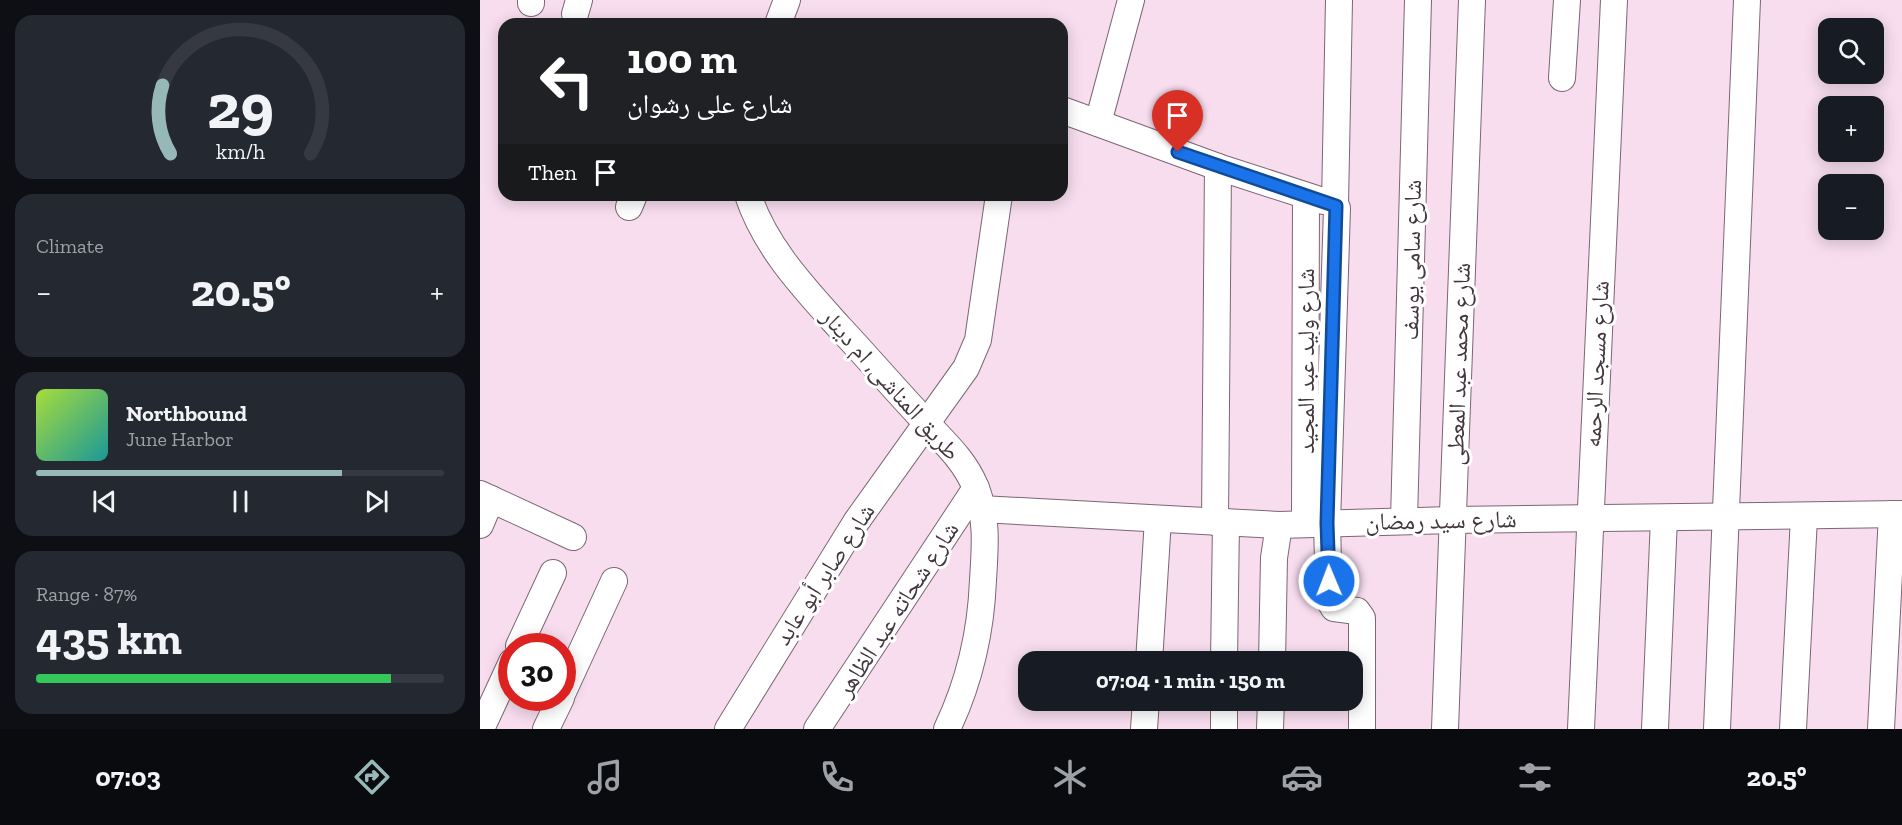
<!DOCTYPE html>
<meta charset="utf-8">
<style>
:root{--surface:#171b24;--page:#242831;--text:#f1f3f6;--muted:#9ea1a6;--line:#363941;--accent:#96b8b8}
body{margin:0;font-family:"Zilla Slab","Noto Naskh Arabic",serif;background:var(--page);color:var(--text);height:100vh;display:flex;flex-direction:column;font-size:22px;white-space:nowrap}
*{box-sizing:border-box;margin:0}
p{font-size:20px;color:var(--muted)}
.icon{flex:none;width:33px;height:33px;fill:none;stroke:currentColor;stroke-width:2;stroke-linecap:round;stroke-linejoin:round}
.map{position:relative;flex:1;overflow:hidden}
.side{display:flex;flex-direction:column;gap:15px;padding:15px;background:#0d0f14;width:480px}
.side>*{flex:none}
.banner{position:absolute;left:18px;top:18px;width:570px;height:183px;border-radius:18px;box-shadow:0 3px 15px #0003;background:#202124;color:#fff;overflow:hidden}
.controls{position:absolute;left:1338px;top:18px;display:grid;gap:12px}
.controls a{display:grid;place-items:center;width:66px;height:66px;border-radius:12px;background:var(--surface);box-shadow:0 3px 15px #0003;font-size:30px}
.speed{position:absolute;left:18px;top:633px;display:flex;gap:12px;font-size:30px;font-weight:700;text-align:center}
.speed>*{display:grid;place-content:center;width:78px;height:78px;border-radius:50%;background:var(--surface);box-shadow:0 3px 15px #0003;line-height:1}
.speed .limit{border:9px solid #d22;background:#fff;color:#111}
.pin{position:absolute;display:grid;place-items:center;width:51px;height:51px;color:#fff;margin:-62px -26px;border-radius:50% 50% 50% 0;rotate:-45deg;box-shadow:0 0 6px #0007}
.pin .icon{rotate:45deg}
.me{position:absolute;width:66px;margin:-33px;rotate:359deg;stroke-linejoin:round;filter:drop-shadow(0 0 4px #0008)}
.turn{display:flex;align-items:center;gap:21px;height:126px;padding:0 30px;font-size:27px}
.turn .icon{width:78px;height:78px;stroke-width:2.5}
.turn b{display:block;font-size:42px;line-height:51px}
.then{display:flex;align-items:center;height:57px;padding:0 30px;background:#0003;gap:12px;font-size:22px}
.big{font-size:45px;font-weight:700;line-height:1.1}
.side .widget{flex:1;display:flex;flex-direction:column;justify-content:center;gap:9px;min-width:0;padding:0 21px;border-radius:18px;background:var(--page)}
.side .dial{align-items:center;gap:0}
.dial svg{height:156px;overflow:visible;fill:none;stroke:var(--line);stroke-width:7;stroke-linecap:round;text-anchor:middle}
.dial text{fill:var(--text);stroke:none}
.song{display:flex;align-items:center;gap:18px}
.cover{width:72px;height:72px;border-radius:9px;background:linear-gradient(135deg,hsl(80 70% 55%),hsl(180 70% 35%))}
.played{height:6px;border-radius:3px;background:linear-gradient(90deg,var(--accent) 75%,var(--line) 75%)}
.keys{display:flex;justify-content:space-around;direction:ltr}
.heat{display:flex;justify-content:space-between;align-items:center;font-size:33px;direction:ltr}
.charge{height:9px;border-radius:4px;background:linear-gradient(90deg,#34c759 87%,var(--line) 0)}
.trip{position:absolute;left:538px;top:651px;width:345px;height:60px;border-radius:18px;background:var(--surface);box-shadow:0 3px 15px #0003;font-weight:700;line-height:60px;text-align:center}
.menu{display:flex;height:96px;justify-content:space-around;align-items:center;background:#090b0e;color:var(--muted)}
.menu .icon{width:42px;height:42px}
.menu .selected{color:var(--accent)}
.menu b{font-size:27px;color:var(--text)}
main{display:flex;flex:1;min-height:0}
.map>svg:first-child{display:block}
</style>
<main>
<section class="side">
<div class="widget dial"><svg viewBox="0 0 100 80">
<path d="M14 69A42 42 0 1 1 86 69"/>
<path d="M14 69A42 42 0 0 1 10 34" stroke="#96b8b8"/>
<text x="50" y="56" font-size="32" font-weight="700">29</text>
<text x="50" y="72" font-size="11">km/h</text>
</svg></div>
<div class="widget"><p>Climate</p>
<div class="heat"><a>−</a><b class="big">20.5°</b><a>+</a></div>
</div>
<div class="widget">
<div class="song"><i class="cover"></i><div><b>Northbound</b><p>June Harbor</p></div></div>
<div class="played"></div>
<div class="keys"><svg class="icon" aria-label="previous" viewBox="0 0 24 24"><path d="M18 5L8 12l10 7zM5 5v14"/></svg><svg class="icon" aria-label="pause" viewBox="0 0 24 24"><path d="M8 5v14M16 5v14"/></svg><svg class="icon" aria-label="next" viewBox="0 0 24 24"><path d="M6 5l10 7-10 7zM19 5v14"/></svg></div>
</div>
<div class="widget"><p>Range · 87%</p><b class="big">435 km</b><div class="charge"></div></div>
</section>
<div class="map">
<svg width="1422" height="729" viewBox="0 0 1422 729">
<rect width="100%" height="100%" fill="#f7ddee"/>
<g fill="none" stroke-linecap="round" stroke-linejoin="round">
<!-- minor casing -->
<g stroke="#7c6674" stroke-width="28">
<g id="minor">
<polyline points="859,0 855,204 857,208 847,523 849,600 854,608 877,611 882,618 882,729"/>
<polyline points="51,3 51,0"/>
<polyline points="95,14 99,0"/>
<polyline points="298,24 307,0"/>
<polyline points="1082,78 1087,0"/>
<polyline points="582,110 738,167 843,201"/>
<polyline points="618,123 651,0"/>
<path d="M 268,195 C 285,247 324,288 360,328 C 387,357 413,387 440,416 C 460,439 483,457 495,486 C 508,517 505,548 503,580 C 501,631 489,683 467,729"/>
<polyline points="149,207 154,195"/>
<polyline points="0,494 93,537"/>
<polyline points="501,509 799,525 972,520 1422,514"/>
<polyline points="924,520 938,0"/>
<polyline points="735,522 738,167"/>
<polyline points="825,524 826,197"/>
<polyline points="0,525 11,499"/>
<polyline points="39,646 73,573"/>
<polyline points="669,662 678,519"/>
<polyline points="744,662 746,522"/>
<polyline points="792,662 794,558 799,525"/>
<polyline points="82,694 134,581"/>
<polyline points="1,729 32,662"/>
<polyline points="66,729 81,698"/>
<polyline points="248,729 376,522 486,368 498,340 519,195"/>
<polyline points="337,729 496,488"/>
<polyline points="664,729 666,700"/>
<polyline points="744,729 744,700"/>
<polyline points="790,729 791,700"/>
<polyline points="965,729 992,0"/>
<polyline points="1101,729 1134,0"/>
<polyline points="1175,729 1184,518"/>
<polyline points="1237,729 1267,0"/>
<polyline points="1313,729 1324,517"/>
<polyline points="1401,729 1412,514"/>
</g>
</g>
<!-- minor -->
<use href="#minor" stroke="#fff" stroke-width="26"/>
</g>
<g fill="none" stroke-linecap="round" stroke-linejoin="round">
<!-- route casing -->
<g stroke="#114b97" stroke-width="15">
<polyline id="route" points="698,152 856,206 847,523 849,581"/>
</g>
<!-- route -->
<use href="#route" stroke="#1a73e8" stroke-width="10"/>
</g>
<g text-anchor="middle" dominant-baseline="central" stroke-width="6" stroke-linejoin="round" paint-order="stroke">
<!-- street labels -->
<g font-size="24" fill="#42373e" stroke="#fff">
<text transform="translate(931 260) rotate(-89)">شارع سامى يوسف</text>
<text transform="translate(825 361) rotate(-90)">شارع وليد عبد المجيد</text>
<text transform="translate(978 364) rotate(-88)">شارع محمد عبد المعطى</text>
<text transform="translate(1116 364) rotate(-87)">شارع مسجد الرحمه</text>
<text transform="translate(411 384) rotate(48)">طريق المناشى, ام دينار</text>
<text transform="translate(961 520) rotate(-1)">شارع سيد رمضان</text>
<text transform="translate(344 574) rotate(-57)">شارع صابر أبو عابد</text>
<text transform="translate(417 609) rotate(-57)">شارع شحاته عبد الظاهر</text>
</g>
</g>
</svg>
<div class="controls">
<a><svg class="icon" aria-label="search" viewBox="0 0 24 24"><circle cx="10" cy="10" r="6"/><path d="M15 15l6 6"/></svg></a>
<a>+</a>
<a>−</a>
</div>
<div class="speed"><div class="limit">30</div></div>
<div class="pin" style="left:698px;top:152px;background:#d93025"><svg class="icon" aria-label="arrive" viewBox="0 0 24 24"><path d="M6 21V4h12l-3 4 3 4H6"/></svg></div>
<svg class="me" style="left:849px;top:581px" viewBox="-20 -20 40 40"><circle r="17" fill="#1a73e8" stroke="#fff" stroke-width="3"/><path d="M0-11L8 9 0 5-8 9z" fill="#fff"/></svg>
<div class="trip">07:04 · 1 min · 150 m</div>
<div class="banner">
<div class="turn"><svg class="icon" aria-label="left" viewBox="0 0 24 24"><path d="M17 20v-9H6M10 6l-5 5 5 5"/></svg><div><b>100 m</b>شارع على رشوان</div></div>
<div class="then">Then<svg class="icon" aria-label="arrive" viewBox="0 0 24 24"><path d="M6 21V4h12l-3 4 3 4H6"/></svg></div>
</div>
</div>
</main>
<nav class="menu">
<b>07:03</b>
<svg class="icon selected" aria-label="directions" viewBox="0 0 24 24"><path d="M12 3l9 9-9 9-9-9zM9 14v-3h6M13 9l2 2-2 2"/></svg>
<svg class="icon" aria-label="music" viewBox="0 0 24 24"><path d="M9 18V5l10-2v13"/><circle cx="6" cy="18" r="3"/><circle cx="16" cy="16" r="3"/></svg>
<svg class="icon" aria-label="phone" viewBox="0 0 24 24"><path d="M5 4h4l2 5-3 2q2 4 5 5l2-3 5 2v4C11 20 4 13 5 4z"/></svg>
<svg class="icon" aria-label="climate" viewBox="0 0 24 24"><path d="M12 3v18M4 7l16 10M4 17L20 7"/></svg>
<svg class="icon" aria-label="car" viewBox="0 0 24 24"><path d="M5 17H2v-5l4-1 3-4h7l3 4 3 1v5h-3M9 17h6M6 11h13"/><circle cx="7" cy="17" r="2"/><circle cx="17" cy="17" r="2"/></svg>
<svg class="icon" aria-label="filters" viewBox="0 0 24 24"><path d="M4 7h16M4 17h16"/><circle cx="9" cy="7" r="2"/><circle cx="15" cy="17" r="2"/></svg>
<b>20.5°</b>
</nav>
